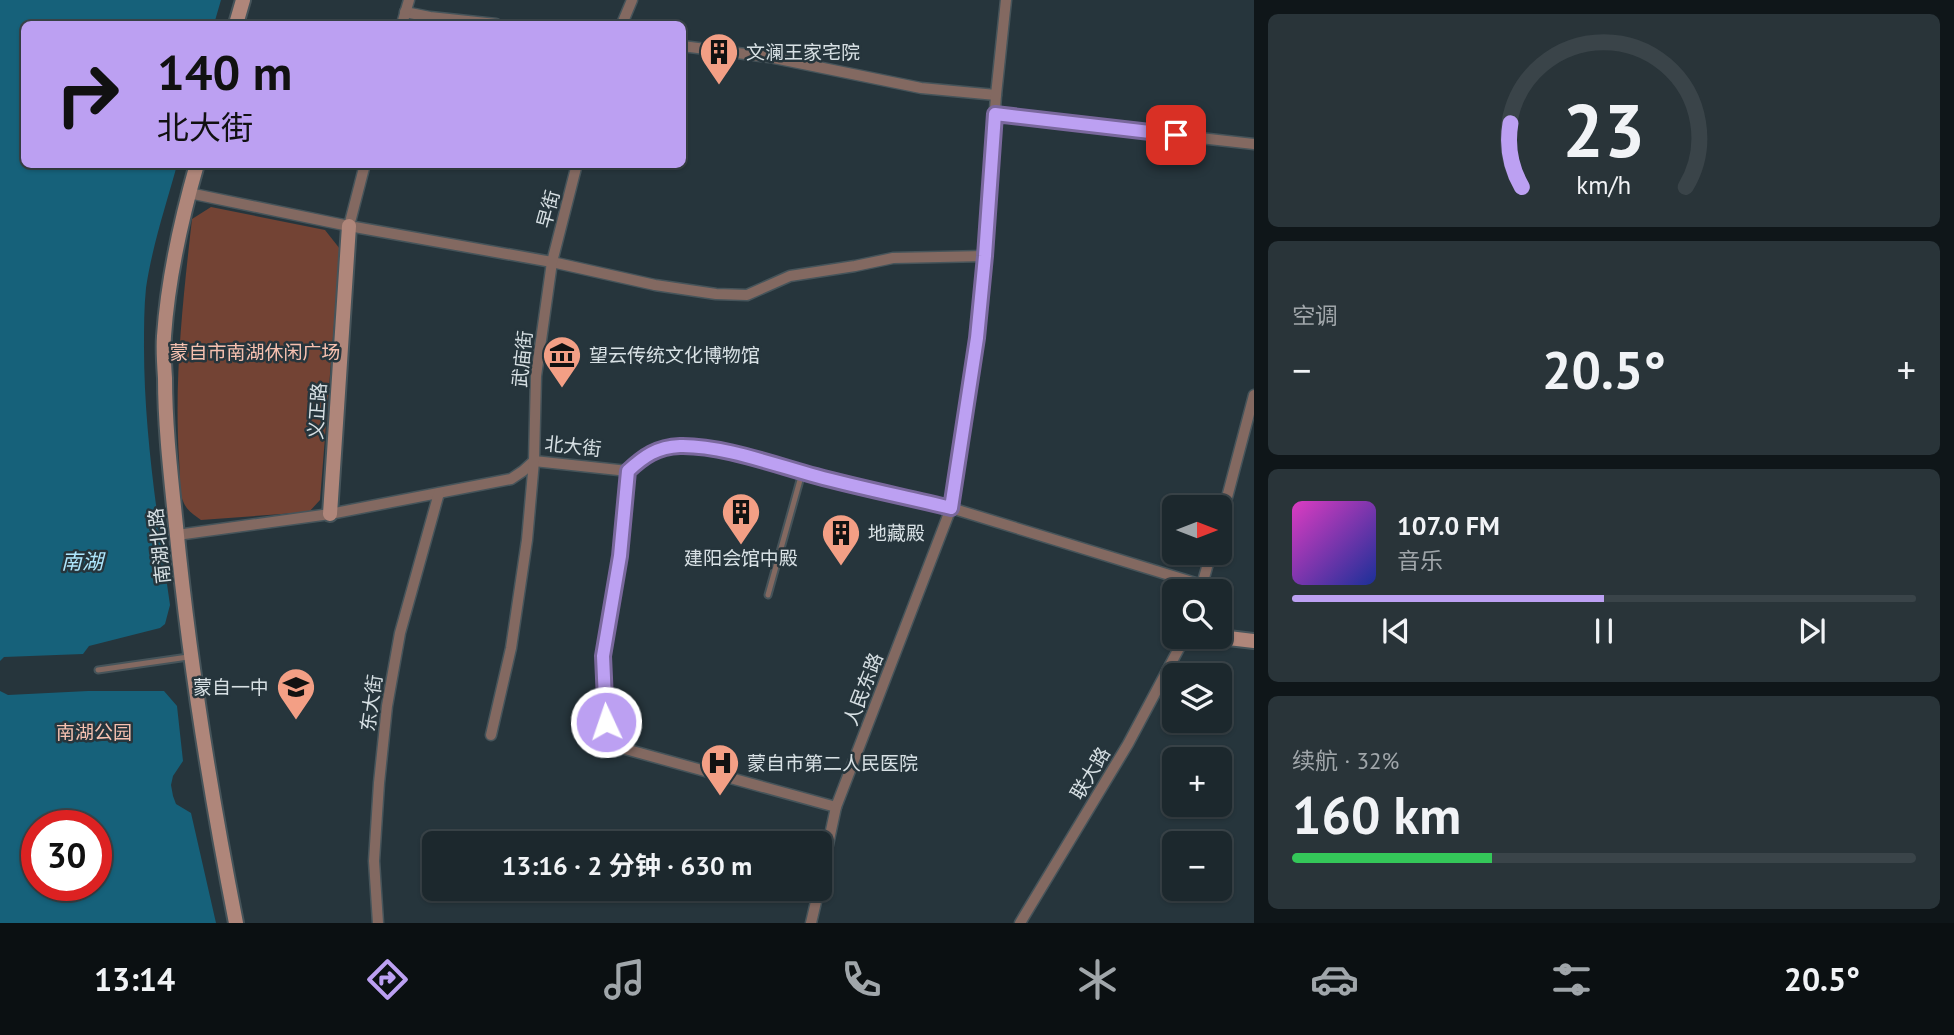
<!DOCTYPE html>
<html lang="zh">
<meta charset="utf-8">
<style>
:root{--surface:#1c282d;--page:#293439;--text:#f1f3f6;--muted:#a0a6aa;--line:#3a4449;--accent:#bca0f2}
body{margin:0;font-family:"PT Sans","Noto Sans SC",sans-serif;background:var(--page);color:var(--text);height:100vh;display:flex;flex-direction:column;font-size:26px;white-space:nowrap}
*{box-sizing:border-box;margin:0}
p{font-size:23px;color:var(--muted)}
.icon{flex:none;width:38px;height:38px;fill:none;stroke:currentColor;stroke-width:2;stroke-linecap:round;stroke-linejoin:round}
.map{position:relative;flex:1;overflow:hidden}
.panel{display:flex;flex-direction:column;gap:14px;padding:14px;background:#0f1619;width:700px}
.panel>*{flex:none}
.banner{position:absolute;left:21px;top:21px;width:665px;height:147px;border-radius:10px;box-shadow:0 2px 5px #0004,0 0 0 2px var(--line);background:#bca0f2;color:#111;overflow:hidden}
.needle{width:46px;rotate:90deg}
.controls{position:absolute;left:1162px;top:495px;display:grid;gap:14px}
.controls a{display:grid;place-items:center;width:70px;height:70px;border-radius:10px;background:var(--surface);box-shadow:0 2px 5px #0004,0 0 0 2px var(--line);font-size:35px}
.speed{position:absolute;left:21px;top:810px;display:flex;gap:14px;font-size:35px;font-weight:700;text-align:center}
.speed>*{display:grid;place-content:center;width:91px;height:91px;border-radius:50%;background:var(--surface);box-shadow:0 2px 5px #0004,0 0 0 2px var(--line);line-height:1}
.speed .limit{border:10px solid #d22;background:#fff;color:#111}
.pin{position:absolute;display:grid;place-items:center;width:60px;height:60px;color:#fff;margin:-30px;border-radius:14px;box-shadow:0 4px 10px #0006}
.me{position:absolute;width:77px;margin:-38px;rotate:357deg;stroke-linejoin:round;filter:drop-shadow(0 0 5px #0008)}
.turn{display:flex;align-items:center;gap:24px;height:147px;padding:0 21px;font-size:32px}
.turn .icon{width:91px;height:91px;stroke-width:2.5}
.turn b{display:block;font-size:49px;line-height:60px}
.big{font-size:52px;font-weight:700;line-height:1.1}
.panel .widget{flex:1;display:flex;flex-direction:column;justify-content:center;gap:10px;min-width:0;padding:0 24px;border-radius:10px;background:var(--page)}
.panel .dial{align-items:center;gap:0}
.dial svg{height:182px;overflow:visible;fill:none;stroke:var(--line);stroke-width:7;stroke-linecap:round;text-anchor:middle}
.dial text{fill:var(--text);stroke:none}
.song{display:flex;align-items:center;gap:21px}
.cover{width:84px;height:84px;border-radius:10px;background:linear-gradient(135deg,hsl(310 70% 55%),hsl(230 70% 35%))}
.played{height:7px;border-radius:4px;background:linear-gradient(90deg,var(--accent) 50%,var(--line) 50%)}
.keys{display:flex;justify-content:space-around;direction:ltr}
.heat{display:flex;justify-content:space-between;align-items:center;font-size:38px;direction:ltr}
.charge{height:10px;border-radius:5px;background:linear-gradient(90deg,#34c759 32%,var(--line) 0)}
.trip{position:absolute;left:422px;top:831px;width:410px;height:70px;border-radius:10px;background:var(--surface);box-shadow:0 2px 5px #0004,0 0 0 2px var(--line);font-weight:700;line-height:70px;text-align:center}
.dock{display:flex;height:112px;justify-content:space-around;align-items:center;background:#0b1012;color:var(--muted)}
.dock .icon{width:49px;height:49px}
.dock .active{color:var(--accent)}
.dock b{font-size:32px;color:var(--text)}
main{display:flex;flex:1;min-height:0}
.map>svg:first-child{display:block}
</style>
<main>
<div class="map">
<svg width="1254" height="923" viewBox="0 0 1254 923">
<rect width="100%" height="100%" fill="#26353c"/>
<!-- green -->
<path fill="#734334" d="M 211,207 L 325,230 L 340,249 L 320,500 L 309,512 L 201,520 C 194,515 186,510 183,501 C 179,492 180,470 179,459 C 174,378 183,299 192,219 Z"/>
<!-- water -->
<g fill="#16617a" fill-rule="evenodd">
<path d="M 0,0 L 221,0 L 214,24 L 24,24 L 24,164 L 177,165 C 166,205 152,247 146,288 C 144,307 144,327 144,347 C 144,433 158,520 170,605 L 165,624 L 160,628 L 89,646 L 83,654 L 4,657 L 0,661 Z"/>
<path d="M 0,691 L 8,695 L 88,691 L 164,691 L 177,706 L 183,761 L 173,776 L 171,785 L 173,796 L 176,804 L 191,813 L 216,923 L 0,923 ZM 37,826 L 96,826 L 96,886 L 37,886 Z"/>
</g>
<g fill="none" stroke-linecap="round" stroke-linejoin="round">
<!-- lane casing -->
<g stroke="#46545a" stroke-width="9">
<g id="lane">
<polyline points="768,595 802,473"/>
<polyline points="98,670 188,657"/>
</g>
</g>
<!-- street casing -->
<g stroke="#46545a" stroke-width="13">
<g id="street">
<polyline points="405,12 430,17 496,24"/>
<polyline points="402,24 409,0"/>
<polyline points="622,24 632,0"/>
<polyline points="682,46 769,57 921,88 996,95"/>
<polyline points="995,115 1254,144"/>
<polyline points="189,193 349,226 552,262 655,285 716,294 747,295 790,276 855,266 893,258 985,256"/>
<polyline points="349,226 365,164"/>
<polyline points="628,471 620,556 602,656 607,744 836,807"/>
<polyline points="1220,524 1254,395"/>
<polyline points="177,535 330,514 511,479 523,471 534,461 628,471 645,456 662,449 678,446 707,447 819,477 951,508 1202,585"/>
<polyline points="1200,592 1211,553"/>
<polyline points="491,735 511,648 527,540 534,461 536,376 552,262 577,164"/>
<polyline points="819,887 836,807 951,508 977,338 985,256 996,95 1006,0"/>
<polyline points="378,923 374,861 379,783 387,706 400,633 439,493"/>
<polyline points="811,923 819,889"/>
<polyline points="1020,923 1128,744 1185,637"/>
</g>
</g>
<!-- secondary casing -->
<g stroke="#46545a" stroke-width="18">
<g id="secondary">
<polyline points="236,24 243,0"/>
<path d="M 197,164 C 181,220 168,278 164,336 C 163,350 164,364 165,378 C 165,427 171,477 176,526 C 189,659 210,791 236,923"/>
<polyline points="330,514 349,226"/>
<polyline points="1220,637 1254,641"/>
</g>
</g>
<!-- lane -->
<use href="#lane" stroke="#836961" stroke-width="5"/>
<!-- street -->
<use href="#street" stroke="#836961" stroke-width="10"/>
<!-- secondary -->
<use href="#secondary" stroke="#af867a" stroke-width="14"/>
</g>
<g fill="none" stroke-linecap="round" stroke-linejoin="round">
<!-- route casing -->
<g stroke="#7a689d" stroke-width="18">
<path id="route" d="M 606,722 L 603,656 L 620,556 L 628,471 C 644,456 657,447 680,446 C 721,445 775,465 816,476 C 860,488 906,497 951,508 L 977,338 L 985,256 L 995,114 L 1176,135"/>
</g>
<!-- route -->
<use href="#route" stroke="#bca0f2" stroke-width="12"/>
</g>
<!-- icons -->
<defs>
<g id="building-pin" transform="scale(2.0125)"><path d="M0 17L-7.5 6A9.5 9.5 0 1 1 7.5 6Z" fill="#f39f85" stroke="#26353c"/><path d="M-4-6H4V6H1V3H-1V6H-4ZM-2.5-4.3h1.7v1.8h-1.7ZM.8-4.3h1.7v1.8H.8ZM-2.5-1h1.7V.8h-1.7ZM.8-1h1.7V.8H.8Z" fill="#111"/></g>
<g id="museum-pin" transform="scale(2.0125)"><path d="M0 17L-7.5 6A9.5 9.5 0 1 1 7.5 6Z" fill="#f39f85" stroke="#26353c"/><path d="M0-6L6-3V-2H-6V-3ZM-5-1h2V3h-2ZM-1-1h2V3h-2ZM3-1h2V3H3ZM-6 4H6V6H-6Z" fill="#111"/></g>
<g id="school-pin" transform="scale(2.0125)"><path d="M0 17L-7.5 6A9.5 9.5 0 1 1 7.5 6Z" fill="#f39f85" stroke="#26353c"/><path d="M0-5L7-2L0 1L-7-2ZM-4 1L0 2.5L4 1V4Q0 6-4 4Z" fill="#111"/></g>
<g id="hospital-pin" transform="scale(2.0125)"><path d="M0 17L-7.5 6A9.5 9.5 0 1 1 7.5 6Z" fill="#f39f85" stroke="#26353c"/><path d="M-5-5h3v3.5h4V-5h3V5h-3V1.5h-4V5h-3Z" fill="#111"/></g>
</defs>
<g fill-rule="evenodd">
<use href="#building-pin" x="719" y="52"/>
<use href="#museum-pin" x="562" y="355"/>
<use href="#building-pin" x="741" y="512"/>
<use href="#building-pin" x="841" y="533"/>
<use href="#school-pin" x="296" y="687"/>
<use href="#hospital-pin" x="720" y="763"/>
</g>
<g text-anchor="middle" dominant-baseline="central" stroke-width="5" stroke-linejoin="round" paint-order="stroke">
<!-- poi labels -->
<g font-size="19" fill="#d7e0e4" stroke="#26353c" text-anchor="start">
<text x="746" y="52">文澜王家宅院</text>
<text x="589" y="355">望云传统文化博物馆</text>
<text x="868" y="533">地藏殿</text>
<text x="741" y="558" text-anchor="middle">建阳会馆中殿</text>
<text x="269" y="687" text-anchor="end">蒙自一中</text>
<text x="747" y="763">蒙自市第二人民医院</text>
</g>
<!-- street labels -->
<g font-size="19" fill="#d7e0e4" stroke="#26353c">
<text transform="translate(548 209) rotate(-75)">早街</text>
<text transform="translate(522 359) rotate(-84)">武庙街</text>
<text transform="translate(317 411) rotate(-86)">义正路</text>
<text transform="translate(573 446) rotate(6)">北大街</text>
<text transform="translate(159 546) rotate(-96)">南湖北路</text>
<text transform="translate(863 689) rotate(-69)">人民东路</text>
<text transform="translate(371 703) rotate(-82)">东大街</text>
<text transform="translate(1090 773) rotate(-59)">联大路</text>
</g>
<!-- park labels -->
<g font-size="19" fill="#f6c1b0" stroke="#26353c">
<text x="255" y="352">蒙自市南湖休闲广场</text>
<text x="94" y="732">南湖公园</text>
</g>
<!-- water labels -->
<g font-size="21" font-style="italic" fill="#afe7fe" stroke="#26353c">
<text x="82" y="561">南湖</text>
</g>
</g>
</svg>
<div class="controls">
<a><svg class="needle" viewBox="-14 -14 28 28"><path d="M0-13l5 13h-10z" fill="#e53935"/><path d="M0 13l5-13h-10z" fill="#a0a6aa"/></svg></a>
<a><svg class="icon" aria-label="search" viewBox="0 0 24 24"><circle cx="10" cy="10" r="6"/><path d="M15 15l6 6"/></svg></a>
<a><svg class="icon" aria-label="layers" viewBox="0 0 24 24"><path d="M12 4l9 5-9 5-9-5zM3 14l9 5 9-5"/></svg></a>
<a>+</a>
<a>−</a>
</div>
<div class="speed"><div class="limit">30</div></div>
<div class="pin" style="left:1176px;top:135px;background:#d93025"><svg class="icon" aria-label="arrive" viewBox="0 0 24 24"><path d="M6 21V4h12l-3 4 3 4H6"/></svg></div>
<svg class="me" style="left:606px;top:722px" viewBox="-20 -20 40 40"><circle r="17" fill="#bca0f2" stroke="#fff" stroke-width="3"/><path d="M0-11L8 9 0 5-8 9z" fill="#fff"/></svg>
<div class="trip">13:16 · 2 分钟 · 630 m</div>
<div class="banner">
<div class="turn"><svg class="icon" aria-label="right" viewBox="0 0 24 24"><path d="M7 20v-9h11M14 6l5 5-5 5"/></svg><div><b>140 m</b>北大街</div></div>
</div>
</div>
<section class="panel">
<div class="widget dial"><svg viewBox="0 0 100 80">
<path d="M14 69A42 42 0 1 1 86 69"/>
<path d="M14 69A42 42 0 0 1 9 41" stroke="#bca0f2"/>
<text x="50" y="56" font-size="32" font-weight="700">23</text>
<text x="50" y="72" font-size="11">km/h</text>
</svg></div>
<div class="widget"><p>空调</p>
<div class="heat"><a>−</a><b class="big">20.5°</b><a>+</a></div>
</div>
<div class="widget">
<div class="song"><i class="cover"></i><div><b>107.0 FM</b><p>音乐</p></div></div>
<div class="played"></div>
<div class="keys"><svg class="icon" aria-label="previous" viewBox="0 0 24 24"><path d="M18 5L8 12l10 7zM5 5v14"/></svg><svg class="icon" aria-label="pause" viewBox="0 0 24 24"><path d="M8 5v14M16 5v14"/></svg><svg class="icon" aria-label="next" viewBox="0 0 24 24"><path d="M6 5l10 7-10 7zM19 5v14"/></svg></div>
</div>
<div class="widget"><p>续航 · 32%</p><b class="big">160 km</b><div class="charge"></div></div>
</section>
</main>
<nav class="dock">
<b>13:14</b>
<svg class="icon active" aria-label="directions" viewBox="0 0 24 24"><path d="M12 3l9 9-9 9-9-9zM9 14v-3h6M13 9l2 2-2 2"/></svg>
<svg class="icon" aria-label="music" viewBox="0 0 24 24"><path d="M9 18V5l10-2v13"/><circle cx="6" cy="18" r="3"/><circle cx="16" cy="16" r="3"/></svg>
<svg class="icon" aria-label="phone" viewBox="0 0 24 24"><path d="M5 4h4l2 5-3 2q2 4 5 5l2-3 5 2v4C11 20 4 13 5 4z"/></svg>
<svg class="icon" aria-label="climate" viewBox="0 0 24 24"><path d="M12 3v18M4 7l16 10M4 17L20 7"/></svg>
<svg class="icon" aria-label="car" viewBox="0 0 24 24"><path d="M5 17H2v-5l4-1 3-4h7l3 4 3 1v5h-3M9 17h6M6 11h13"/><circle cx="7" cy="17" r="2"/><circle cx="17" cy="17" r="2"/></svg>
<svg class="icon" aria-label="filters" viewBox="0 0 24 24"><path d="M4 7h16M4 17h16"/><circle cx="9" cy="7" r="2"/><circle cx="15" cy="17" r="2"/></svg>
<b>20.5°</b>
</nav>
